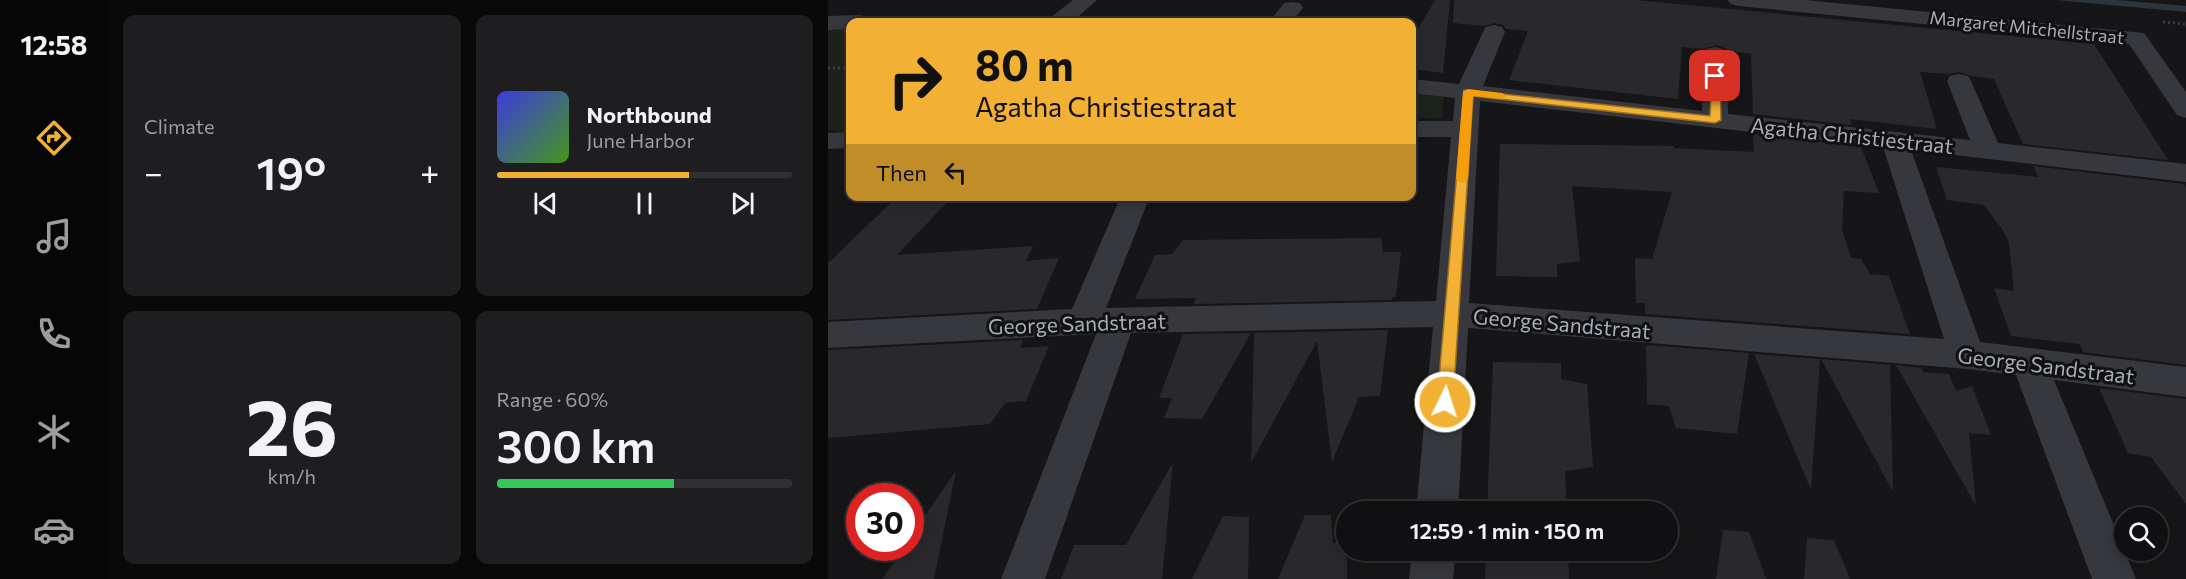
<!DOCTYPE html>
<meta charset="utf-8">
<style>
:root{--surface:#101012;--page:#1e1e20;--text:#f1f3f6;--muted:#9c9d9f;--line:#303032;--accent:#f2b134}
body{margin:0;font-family:Commissioner,sans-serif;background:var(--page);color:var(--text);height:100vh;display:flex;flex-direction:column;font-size:22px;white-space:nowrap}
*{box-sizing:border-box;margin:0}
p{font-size:20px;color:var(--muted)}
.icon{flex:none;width:33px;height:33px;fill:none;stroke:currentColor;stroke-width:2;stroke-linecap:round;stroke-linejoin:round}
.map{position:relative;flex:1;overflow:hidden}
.details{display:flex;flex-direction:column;gap:15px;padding:15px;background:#09090a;width:720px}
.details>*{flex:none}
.banner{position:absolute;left:18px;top:18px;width:570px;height:183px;border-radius:12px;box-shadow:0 3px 15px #0003,0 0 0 2px var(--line);background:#f2b134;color:#111;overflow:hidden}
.tools{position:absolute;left:1286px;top:507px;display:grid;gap:12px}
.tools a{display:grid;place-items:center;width:54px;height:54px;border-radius:50%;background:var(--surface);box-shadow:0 3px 15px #0003,0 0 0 2px var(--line);font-size:30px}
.speed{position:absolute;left:18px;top:483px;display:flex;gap:12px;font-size:30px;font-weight:700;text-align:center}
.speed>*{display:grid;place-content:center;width:78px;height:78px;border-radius:50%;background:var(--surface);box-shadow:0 3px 15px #0003,0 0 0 2px var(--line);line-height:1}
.speed .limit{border:9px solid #d22;background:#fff;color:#111}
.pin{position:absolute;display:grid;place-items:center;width:51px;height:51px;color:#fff;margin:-26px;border-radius:12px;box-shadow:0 3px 9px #0006}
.me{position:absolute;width:66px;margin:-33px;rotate:4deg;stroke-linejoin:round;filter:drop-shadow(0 0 4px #0008)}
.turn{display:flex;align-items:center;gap:21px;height:126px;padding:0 30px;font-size:27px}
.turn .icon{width:78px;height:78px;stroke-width:2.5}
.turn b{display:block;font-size:42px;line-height:51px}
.then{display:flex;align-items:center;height:57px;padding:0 30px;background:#0003;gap:12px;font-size:22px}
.big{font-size:45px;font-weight:600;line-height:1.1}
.details .tile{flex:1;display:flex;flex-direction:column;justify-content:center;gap:9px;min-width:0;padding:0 21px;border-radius:12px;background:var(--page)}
.details .dial{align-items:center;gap:0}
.dial b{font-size:78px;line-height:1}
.song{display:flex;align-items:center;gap:18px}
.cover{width:72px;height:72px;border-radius:9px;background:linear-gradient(135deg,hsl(240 70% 55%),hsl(100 70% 35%))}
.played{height:6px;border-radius:3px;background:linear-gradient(90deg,var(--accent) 65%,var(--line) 65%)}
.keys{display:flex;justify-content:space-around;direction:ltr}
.heat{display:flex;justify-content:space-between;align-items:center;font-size:33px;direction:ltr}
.charge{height:9px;border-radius:4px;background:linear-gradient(90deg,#34c759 60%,var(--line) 0)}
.details .tiles{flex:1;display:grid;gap:15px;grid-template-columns:repeat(2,1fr)}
.trip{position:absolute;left:508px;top:501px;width:342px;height:60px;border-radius:30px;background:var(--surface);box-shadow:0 3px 15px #0003,0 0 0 2px var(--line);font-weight:600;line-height:60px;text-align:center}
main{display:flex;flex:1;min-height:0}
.tabs{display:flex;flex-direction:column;width:108px;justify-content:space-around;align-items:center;background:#060607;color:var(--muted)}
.tabs .icon{width:42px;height:42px}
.tabs .current{color:var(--accent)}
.tabs b{font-size:27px;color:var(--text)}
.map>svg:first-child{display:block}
</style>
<main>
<nav class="tabs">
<b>12:58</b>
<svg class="icon current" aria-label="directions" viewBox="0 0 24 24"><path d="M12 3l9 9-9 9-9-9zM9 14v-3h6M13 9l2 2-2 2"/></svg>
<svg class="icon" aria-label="music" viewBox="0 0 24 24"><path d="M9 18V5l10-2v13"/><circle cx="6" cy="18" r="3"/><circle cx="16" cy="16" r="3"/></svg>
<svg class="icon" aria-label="phone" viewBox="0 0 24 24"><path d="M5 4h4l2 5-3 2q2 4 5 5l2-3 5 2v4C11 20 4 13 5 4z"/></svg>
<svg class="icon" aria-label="climate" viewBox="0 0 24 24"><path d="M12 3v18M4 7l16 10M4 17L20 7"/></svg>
<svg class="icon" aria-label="car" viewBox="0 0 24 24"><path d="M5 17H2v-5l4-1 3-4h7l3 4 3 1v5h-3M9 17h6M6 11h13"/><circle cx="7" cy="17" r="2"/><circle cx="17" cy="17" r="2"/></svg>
</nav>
<section class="details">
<div class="tiles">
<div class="tile"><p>Climate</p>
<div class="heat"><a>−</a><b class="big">19°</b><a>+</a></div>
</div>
<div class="tile">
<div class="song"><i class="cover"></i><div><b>Northbound</b><p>June Harbor</p></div></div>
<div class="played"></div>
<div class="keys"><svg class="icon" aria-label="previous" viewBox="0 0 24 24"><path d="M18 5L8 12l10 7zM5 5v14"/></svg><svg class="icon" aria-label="pause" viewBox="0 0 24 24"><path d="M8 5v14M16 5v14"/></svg><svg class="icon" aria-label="next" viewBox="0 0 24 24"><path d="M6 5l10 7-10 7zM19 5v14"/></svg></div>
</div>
<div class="tile dial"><b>26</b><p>km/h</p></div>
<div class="tile"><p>Range · 60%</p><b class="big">300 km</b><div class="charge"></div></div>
</div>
</section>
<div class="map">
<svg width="1358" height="579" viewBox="0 0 1358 579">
<rect width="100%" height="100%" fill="#161618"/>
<!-- green -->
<g fill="#1c231d">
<polygon points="0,29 22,29 22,133 0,130"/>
<polygon points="584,90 616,93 614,118 584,118"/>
</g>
<!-- water -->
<polygon fill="#2c353c" points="1227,0 1289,0 1358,6 1358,12"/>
<!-- building -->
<g fill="#29292c">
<polygon points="607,0 622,0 615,73 584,69 584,39"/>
<polygon points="626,0 808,0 1266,44 1340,160 1195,144 1166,79 1143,76 1131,72 1121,74 1092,72 1109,129 1022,119 1024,125 925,114 923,54 900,51 896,47 888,45 876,49 854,47 850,99 681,80 700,31 678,29 675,25 667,23 656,26 625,23"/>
<polygon points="925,134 1033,147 1051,193 1016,191 1014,229 1023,258 1033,259 1042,274 1061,276 1082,334 817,314 817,303 808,303 807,258 824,259 844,192 744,186 752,261 729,264 729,277 668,276 672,144 846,146 846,148 926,152"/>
<polygon points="1205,166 1356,184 1358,188 1358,365 1255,352 1252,344 1183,336 1166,288 1186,291 1181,243 1176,232 1156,205 1119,200 1108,167 1210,177"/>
<polygon points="70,196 125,196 69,255 205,246 198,261 231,258 209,309 0,320 0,263"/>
<polygon points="553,238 555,252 573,252 568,297 565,297 564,300 366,304 368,298 307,299 327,255 344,254 355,240"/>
<polygon points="560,330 552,396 531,397 504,462 489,341 423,463 426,333"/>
<polygon points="423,333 374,419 336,418 344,398 331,398 355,334"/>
<polygon points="195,340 192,348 221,346 198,401 177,403 162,424 0,438 0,350"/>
<polygon points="818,345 921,353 909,434 848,428 841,406 819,404"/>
<polygon points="926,354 992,359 983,490"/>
<polygon points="993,359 1062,365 1065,492"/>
<polygon points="665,362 733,363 733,379 759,384 765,467 737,471 739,512 659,512"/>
<polygon points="1068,365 1093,368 1095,372 1121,374 1128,391 1144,386 1163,435 1141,433 1148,506"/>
<polygon points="1271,388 1358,399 1358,504 1323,457 1300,453"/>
<polygon points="345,462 334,579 233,579 246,545 298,545"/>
<polygon points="128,471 106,579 54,579 76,548 82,548 82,537"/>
<polygon points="477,515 503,515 505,543 519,543 519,579 450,579"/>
<polygon points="395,516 421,517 420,579 364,579"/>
<polygon points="895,530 921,532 938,579 888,579"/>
<polygon points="979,538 1006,540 1022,579 976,579"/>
<polygon points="658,550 740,550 741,579 657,579"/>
</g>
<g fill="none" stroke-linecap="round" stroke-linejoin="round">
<!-- path -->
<g stroke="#3d3f44" stroke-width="3" stroke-dasharray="2 3" stroke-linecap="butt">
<polyline points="1335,22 1358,24"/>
<polyline points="0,68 22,68"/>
</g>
<!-- minor -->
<g fill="#37383d" fill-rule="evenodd">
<polygon points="245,0 269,0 244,22 220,22 223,17"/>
<polygon points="899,0 977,0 1316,33 1358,92 1358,118 1349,115 1301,44 910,6 903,4"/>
<polygon points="464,2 472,3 475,8 463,22 441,22 456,3"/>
<polygon points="32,15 40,17 43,22 22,22 22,29 0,30 0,16"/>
<path d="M 666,25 L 674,27 L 677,32 L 655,86 L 874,111 L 875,54 L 879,49 L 887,47 L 895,49 L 899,54 L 900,114 L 1142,140 L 1119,81 L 1122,76 L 1131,74 L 1140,76 L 1143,81 L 1170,143 L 1358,164 L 1358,182 L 1083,150 L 1152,342 L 1358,367 L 1358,397 L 1226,380 L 1308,579 L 1264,579 L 1188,375 L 1139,369 L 640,328 L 630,512 L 588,512 L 605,327 L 303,333 L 217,579 L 173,579 L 268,334 L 0,348 L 0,322 L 244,309 L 293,196 L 322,196 L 278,308 L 608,301 L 623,137 L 584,137 L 584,121 L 625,121 L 627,98 L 584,93 L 584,79 L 631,84 L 655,32 L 658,27 ZM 652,101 L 1055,147 L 1116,339 L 641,303 Z"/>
<polygon points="22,132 22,148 0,149 0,133"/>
<polygon points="584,550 628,550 625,579 581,579"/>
</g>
</g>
<!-- route -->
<polygon fill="#f2b134" stroke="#9d7322" stroke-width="1.5" points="884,74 892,76 893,120 887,123 645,96 625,402 622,406 617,408 611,406 609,402 636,90 882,116"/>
<!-- slow -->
<polygon fill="#f59e0b" points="640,89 674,93 679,96 674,99 645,96 640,179 634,183 628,179 635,92"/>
<g text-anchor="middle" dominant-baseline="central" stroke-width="6" stroke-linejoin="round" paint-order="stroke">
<!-- far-street labels -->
<g font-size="18" fill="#a8adb8" stroke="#111113">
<text transform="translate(1199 27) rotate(6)">Margaret Mitchellstraat</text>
</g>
<!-- street labels -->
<g font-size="21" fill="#a8adb8" stroke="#111113">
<text transform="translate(1024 135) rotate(6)">Agatha Christiestraat</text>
<text transform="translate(249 323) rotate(-2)">George Sandstraat</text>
<text transform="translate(734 323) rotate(5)">George Sandstraat</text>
<text transform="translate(1218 365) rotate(7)">George Sandstraat</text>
</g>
</g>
</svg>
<div class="tools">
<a><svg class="icon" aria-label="search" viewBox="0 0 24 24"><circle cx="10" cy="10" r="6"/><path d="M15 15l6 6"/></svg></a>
</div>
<div class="speed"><div class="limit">30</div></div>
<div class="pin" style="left:887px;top:76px;background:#d93025"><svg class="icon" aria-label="arrive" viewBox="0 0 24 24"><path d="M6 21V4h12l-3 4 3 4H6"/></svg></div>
<svg class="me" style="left:617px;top:402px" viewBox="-20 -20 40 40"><circle r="17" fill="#f2b134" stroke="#fff" stroke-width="3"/><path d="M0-11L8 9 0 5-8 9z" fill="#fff"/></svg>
<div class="trip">12:59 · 1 min · 150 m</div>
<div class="banner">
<div class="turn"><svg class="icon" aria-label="right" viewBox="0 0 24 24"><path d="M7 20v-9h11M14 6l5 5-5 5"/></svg><div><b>80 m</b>Agatha Christiestraat</div></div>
<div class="then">Then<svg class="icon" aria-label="left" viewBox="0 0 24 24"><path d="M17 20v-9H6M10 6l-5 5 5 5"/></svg></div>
</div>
</div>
</main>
